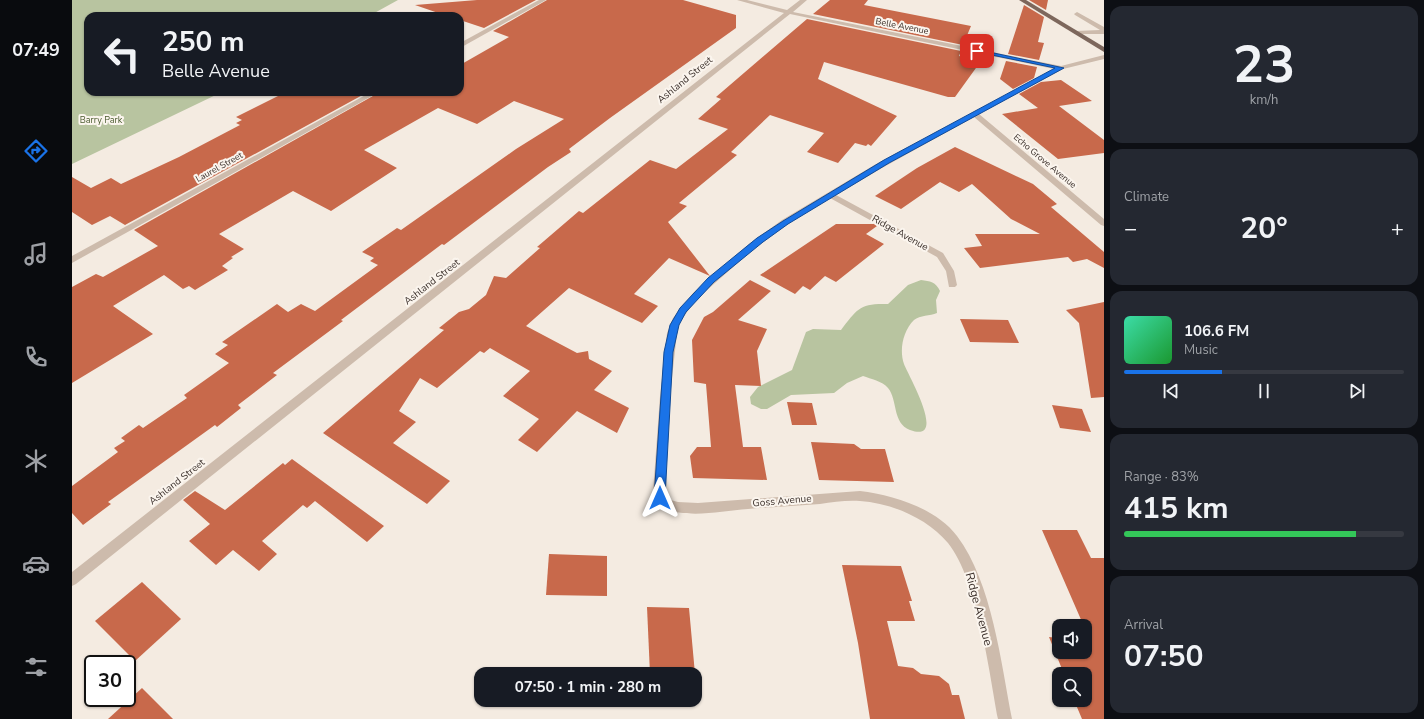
<!DOCTYPE html>
<meta charset="utf-8">
<style>
:root{--surface:#171b24;--page:#242831;--text:#f1f3f6;--muted:#9ea1a6;--line:#363941;--accent:#1a73e8}
body{margin:0;font-family:"Nunito Sans",sans-serif;background:var(--page);color:var(--text);height:100vh;display:flex;flex-direction:column;font-size:15px;white-space:nowrap}
*{box-sizing:border-box;margin:0}
p{font-size:13px;color:var(--muted)}
.icon{flex:none;width:22px;height:22px;fill:none;stroke:currentColor;stroke-width:2;stroke-linecap:round;stroke-linejoin:round}
.map{position:relative;flex:1;overflow:hidden}
.details{display:flex;flex-direction:column;gap:6px;padding:6px;background:#0d0f14;width:320px}
.details>*{flex:none}
.banner{position:absolute;left:12px;top:12px;width:380px;height:84px;border-radius:12px;box-shadow:0 1px 3px #0004;background:#171b24;color:var(--text);overflow:hidden}
.buttons{position:absolute;left:980px;top:619px;display:grid;gap:8px}
.buttons a{display:grid;place-items:center;width:40px;height:40px;border-radius:8px;background:var(--surface);box-shadow:0 1px 3px #0004;font-size:20px}
.speed{position:absolute;left:12px;top:655px;display:flex;gap:8px;font-size:20px;font-weight:700;text-align:center}
.speed>*{display:grid;place-content:center;width:52px;height:52px;border-radius:50%;background:var(--surface);box-shadow:0 1px 3px #0004;line-height:1}
.speed .limit{border:2px solid #111;border-radius:6px;background:#fff;color:#111}
.pin{position:absolute;display:grid;place-items:center;width:34px;height:34px;color:#fff;margin:-17px;border-radius:8px;box-shadow:0 2px 6px #0006}
.me{position:absolute;width:44px;margin:-22px;rotate:0deg;stroke-linejoin:round;filter:drop-shadow(0 0 3px #0008)}
.turn{display:flex;align-items:center;gap:14px;height:84px;padding:0 12px;font-size:18px}
.turn .icon{width:52px;height:52px;stroke-width:2.5}
.turn b{display:block;font-size:28px;line-height:34px}
.big{font-size:30px;font-weight:700;line-height:1.1}
.details .tile{flex:1;display:flex;flex-direction:column;justify-content:center;gap:6px;min-width:0;padding:0 14px;border-radius:12px;background:var(--page)}
.details .dial{align-items:center;gap:0}
.dial b{font-size:52px;line-height:1}
.song{display:flex;align-items:center;gap:12px}
.cover{width:48px;height:48px;border-radius:6px;background:linear-gradient(135deg,hsl(160 70% 55%),hsl(130 70% 35%))}
.played{height:4px;border-radius:2px;background:linear-gradient(90deg,var(--accent) 35%,var(--line) 35%)}
.keys{display:flex;justify-content:space-around;direction:ltr}
.heat{display:flex;justify-content:space-between;align-items:center;font-size:22px;direction:ltr}
.charge{height:6px;border-radius:3px;background:linear-gradient(90deg,#34c759 83%,var(--line) 0)}
.trip{position:absolute;left:402px;top:667px;width:228px;height:40px;border-radius:12px;background:var(--surface);box-shadow:0 1px 3px #0004;font-weight:700;line-height:40px;text-align:center}
main{display:flex;flex:1;min-height:0}
.dock{display:flex;flex-direction:column;width:72px;justify-content:space-around;align-items:center;background:#090b0e;color:var(--muted)}
.dock .icon{width:28px;height:28px}
.dock .on{color:var(--accent)}
.dock b{font-size:18px;color:var(--text)}
.map>svg:first-child{display:block}
</style>
<main>
<nav class="dock">
<b>07:49</b>
<svg class="icon on" aria-label="directions" viewBox="0 0 24 24"><path d="M12 3l9 9-9 9-9-9zM9 14v-3h6M13 9l2 2-2 2"/></svg>
<svg class="icon" aria-label="music" viewBox="0 0 24 24"><path d="M9 18V5l10-2v13"/><circle cx="6" cy="18" r="3"/><circle cx="16" cy="16" r="3"/></svg>
<svg class="icon" aria-label="phone" viewBox="0 0 24 24"><path d="M5 4h4l2 5-3 2q2 4 5 5l2-3 5 2v4C11 20 4 13 5 4z"/></svg>
<svg class="icon" aria-label="climate" viewBox="0 0 24 24"><path d="M12 3v18M4 7l16 10M4 17L20 7"/></svg>
<svg class="icon" aria-label="car" viewBox="0 0 24 24"><path d="M5 17H2v-5l4-1 3-4h7l3 4 3 1v5h-3M9 17h6M6 11h13"/><circle cx="7" cy="17" r="2"/><circle cx="17" cy="17" r="2"/></svg>
<svg class="icon" aria-label="filters" viewBox="0 0 24 24"><path d="M4 7h16M4 17h16"/><circle cx="9" cy="7" r="2"/><circle cx="15" cy="17" r="2"/></svg>
</nav>
<div class="map">
<svg width="1032" height="719" viewBox="0 0 1032 719">
<rect width="100%" height="100%" fill="#f4ebe1"/>
<!-- green -->
<g fill="#b8c4a0">
<polygon points="0,0 326,0 297,16 16,16 16,92 150,92 0,164"/>
<path d="M 849,280 C 858,281 864,282 868,291 L 864,300 L 865,313 C 858,316 848,315 842,320 C 831,331 827,350 832,364 C 835,373 877,444 838,430 C 820,423 826,400 816,388 C 810,381 799,379 791,376 L 775,383 L 762,393 L 719,395 L 695,409 L 689,409 L 679,404 L 678,397 L 686,387 L 720,370 L 734,332 L 741,329 L 769,330 C 785,309 788,303 816,304 L 836,285 Z"/>
</g>
<!-- building -->
<g fill="#c8694b">
<polygon points="405,0 464,0 412,28 388,20 388,16 375,16 343,5"/>
<polygon points="475,0 611,0 664,15 664,28 538,118 497,149 499,152 476,167 372,245 370,244 269,320 271,321 201,373 205,375 166,405 169,408 145,427 143,425 36,502 39,504 11,525 0,513 0,486 46,452 42,448 53,441 49,438 67,425 71,428 115,398 112,395 157,363 143,354 156,345 150,342 205,304 216,312 229,304 243,311 306,265 298,261 302,258 290,252 325,228 329,230 444,149 492,119 442,101 405,124 366,108 292,150 325,168 259,211 221,191 147,234 172,249 159,257 161,258 150,266 156,270 123,290 117,286 111,289 92,275 41,306 81,334 0,383 0,287 24,274 31,277 86,246 62,230 308,92 388,92 388,65 437,37 421,31"/>
<polygon points="758,0 796,0 792,5 899,26 891,45 741,14"/>
<polygon points="957,0 976,0 974,10"/>
<polygon points="952,5 972,17 966,42 972,43 967,60 936,54"/>
<polygon points="735,19 889,51 887,56 909,61 883,97 876,97 752,62 746,79 825,116 799,146 796,144 794,146 783,143 766,163 735,152 752,133 698,115 659,152 665,155 607,203 615,206 596,222 638,276 597,258 562,294 586,306 570,323 497,288 454,326 505,353 516,351 517,359 540,371 522,390 557,408 545,433 505,411 465,452 446,440 467,419 431,396 458,371 418,348 412,353 408,351 365,388 348,378 327,411 344,422 321,443 378,481 355,504 251,433 372,330 367,328 387,312 397,309 414,295 422,276 434,278 468,248 465,247 507,211 511,213 578,160 604,169 656,129 626,119 649,99 644,97"/>
<polygon points="934,61 965,67 962,78 941,89 928,79"/>
<polygon points="989,80 1020,101 987,106 1032,140 1032,153 986,159 930,114 966,108 947,94 969,82"/>
<polygon points="214,92 296,92 53,225 38,216 20,225 0,212 0,177 19,188 39,178 49,184 107,157 168,125 164,123 170,120 164,117"/>
<polygon points="883,147 961,184 985,204 979,207 1032,252 1032,268 1015,259 1001,262 996,257 908,268 892,248 910,246 903,234 968,234 939,219 900,184 887,192 868,182 829,209 803,196 845,168"/>
<polygon points="764,224 803,224 805,226 794,234 812,244 764,282 753,276 738,290 731,286 723,294 688,275"/>
<polygon points="678,280 699,291 666,320 695,329 685,351 689,386 663,385 671,447 689,447 695,480 621,478 618,456 625,447 639,447 634,384 622,382 620,340 632,317 641,312"/>
<polygon points="1032,302 1032,397 1019,398 1007,323 994,310"/>
<polygon points="888,319 936,320 947,343 898,342"/>
<polygon points="715,402 740,403 745,425 720,425"/>
<polygon points="980,405 1010,409 1019,432 988,428"/>
<polygon points="739,442 782,444 789,449 813,449 822,482 747,480"/>
<polygon points="220,459 312,526 295,542 243,501 235,508 231,505 190,541 205,554 187,571 161,550 144,565 117,541 138,524 111,500 123,491 153,510 211,463 213,465"/>
<polygon points="970,530 1005,530 1019,558 1032,558 1032,719 1010,719 1002,700 1013,700 1013,674 992,674 977,637 987,638 987,652 1013,652 1013,638 1017,638"/>
<polygon points="477,554 535,556 535,596 474,595"/>
<polygon points="770,565 829,566 840,601 837,601 843,621 815,621 826,666 841,668 849,674 867,676 877,684 880,695 887,695 893,719 798,719 786,643"/>
<polygon points="70,582 109,619 63,661 23,621"/>
<polygon points="575,607 617,608 623,674 578,674"/>
<polygon points="70,688 101,719 36,719"/>
</g>
<g fill="none" stroke-linecap="round" stroke-linejoin="round">
<!-- minor -->
<g fill="#cdbbac" fill-rule="evenodd">
<polygon points="467,0 474,0 388,48 388,43"/>
<path d="M 665,0 L 675,0 L 715,10 L 728,0 L 735,0 L 721,12 L 989,66 L 1032,55 L 1032,59 L 991,69 L 907,114 L 1032,219 L 1032,226 L 1029,225 L 902,117 L 810,168 L 764,195 L 871,253 L 882,271 L 885,285 L 883,287 L 877,287 L 874,271 L 865,257 L 758,198 L 716,224 L 683,248 L 627,297 L 608,321 L 605,333 L 598,396 L 593,492 L 595,499 L 606,502 L 626,503 L 788,491 C 821,495 864,508 885,536 C 920,582 929,663 940,719 L 926,719 C 917,671 906,581 876,543 C 855,518 819,503 788,501 C 775,500 761,502 748,504 C 724,506 700,507 676,509 C 647,511 614,520 587,506 L 581,492 L 588,396 L 595,333 L 601,318 L 621,293 L 677,244 L 710,220 L 804,164 L 982,69 L 718,14 L 4,584 L 0,586 L 0,572 L 712,13 Z"/>
<polygon points="1005,12 1032,27 1032,34 1002,34 1002,32 1004,31 1028,30 1003,15 1002,14"/>
<polygon points="299,92 307,92 0,263 0,256"/>
</g>
<!-- major -->
<polygon fill="#7d675c" fill-rule="evenodd" points="947,0 954,0 1032,47 1032,52"/>
</g>
<!-- route -->
<polygon fill="#1a73e8" stroke="#114b97" points="903,49 992,68 817,163 716,224 691,242 642,282 614,312 607,325 601,352 593,498 591,501 584,501 582,498 592,352 598,325 608,308 636,278 685,238 711,221 812,160 983,68 905,52"/>
<g text-anchor="middle" dominant-baseline="central" stroke-width="4" stroke-linejoin="round" paint-order="stroke">
<!-- far-street labels -->
<g font-size="9" fill="#3b302b" stroke="#fbf5ee">
<text transform="translate(830 26) rotate(11)">Belle Avenue</text>
<text transform="translate(973 161) rotate(40)">Echo Grove Avenue</text>
<text transform="translate(147 167) rotate(-29)">Laurel Street</text>
</g>
<!-- far-park labels -->
<g font-size="9" fill="#4a5a2e" stroke="#fbf5ee">
<text x="29" y="120">Barry Park</text>
</g>
<!-- street labels -->
<g font-size="10" fill="#3b302b" stroke="#fbf5ee">
<text transform="translate(613 80) rotate(-39)">Ashland Street</text>
<text transform="translate(828 233) rotate(29)">Ridge Avenue</text>
<text transform="translate(360 282) rotate(-38)">Ashland Street</text>
<text transform="translate(105 482) rotate(-38)">Ashland Street</text>
<text transform="translate(710 501) rotate(-5)">Goss Avenue</text>
</g>
<!-- near-street labels -->
<g font-size="12" fill="#3b302b" stroke="#fbf5ee">
<text transform="translate(907 609) rotate(75)">Ridge Avenue</text>
</g>
</g>
</svg>
<div class="buttons">
<a><svg class="icon" aria-label="sound" viewBox="0 0 24 24"><path d="M4 9h4l5-4v14l-5-4H4zM17 9q2 3 0 6"/></svg></a>
<a><svg class="icon" aria-label="search" viewBox="0 0 24 24"><circle cx="10" cy="10" r="6"/><path d="M15 15l6 6"/></svg></a>
</div>
<div class="speed"><div class="limit">30</div></div>
<div class="pin" style="left:905px;top:51px;background:#d93025"><svg class="icon" aria-label="arrive" viewBox="0 0 24 24"><path d="M6 21V4h12l-3 4 3 4H6"/></svg></div>
<svg class="me" style="left:588px;top:498px" viewBox="-20 -20 40 40"><path d="M0-17L14 15 0 8-14 15z" fill="#1a73e8" stroke="#fff" stroke-width="4"/></svg>
<div class="trip">07:50 · 1 min · 280 m</div>
<div class="banner">
<div class="turn"><svg class="icon" aria-label="left" viewBox="0 0 24 24"><path d="M17 20v-9H6M10 6l-5 5 5 5"/></svg><div><b>250 m</b>Belle Avenue</div></div>
</div>
</div>
<section class="details">
<div class="tile dial"><b>23</b><p>km/h</p></div>
<div class="tile"><p>Climate</p>
<div class="heat"><a>−</a><b class="big">20°</b><a>+</a></div>
</div>
<div class="tile">
<div class="song"><i class="cover"></i><div><b>106.6 FM</b><p>Music</p></div></div>
<div class="played"></div>
<div class="keys"><svg class="icon" aria-label="previous" viewBox="0 0 24 24"><path d="M18 5L8 12l10 7zM5 5v14"/></svg><svg class="icon" aria-label="pause" viewBox="0 0 24 24"><path d="M8 5v14M16 5v14"/></svg><svg class="icon" aria-label="next" viewBox="0 0 24 24"><path d="M6 5l10 7-10 7zM19 5v14"/></svg></div>
</div>
<div class="tile"><p>Range · 83%</p><b class="big">415 km</b><div class="charge"></div></div>
<div class="tile"><p>Arrival</p><b class="big">07:50</b></div>
</section>
</main>
